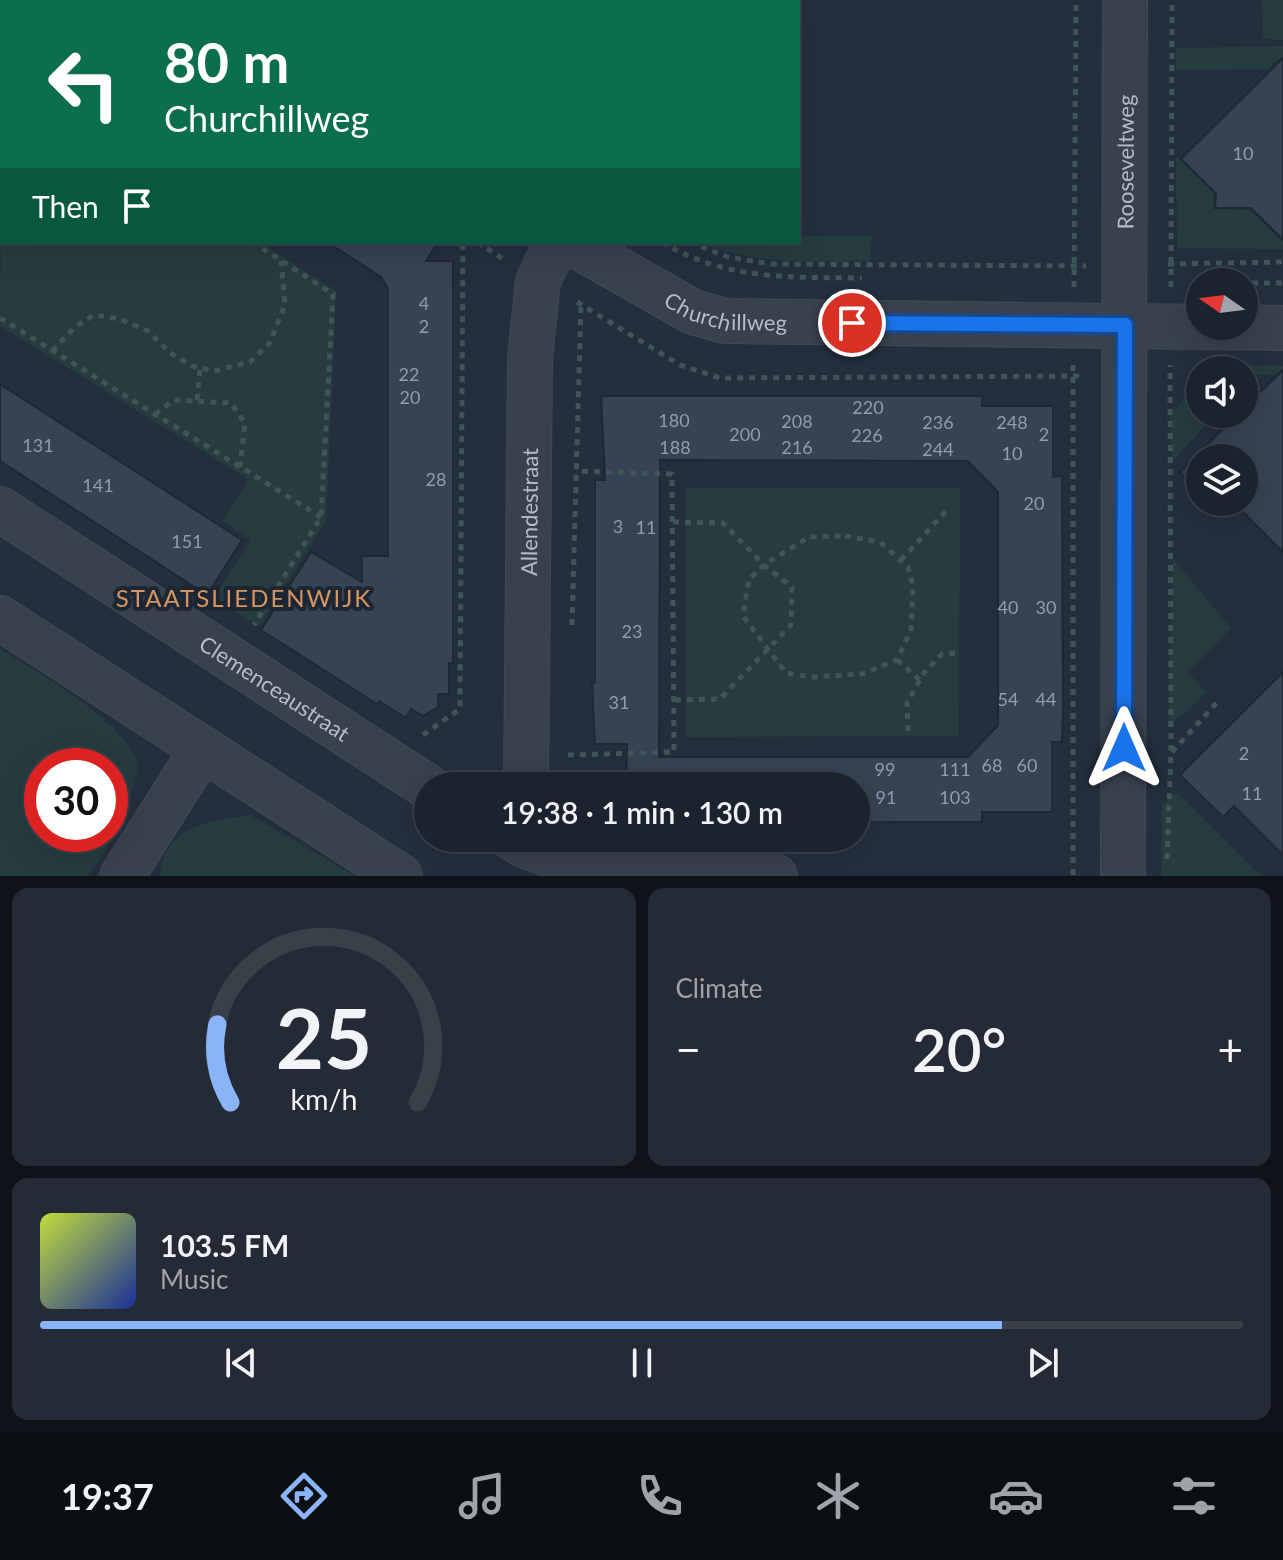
<!DOCTYPE html>
<meta charset="utf-8">
<style>
:root{--surface:#1b232e;--page:#242b36;--text:#f1f3f6;--muted:#a0a4aa;--line:#39404a;--accent:#8ab4f8}
body{margin:0;font-family:Lato,sans-serif;background:var(--page);color:var(--text);height:100vh;display:flex;flex-direction:column;font-size:30px;white-space:nowrap}
*{box-sizing:border-box;margin:0}
p{font-size:26px;color:var(--muted)}
.icon{flex:none;width:44px;height:44px;fill:none;stroke:currentColor;stroke-width:2;stroke-linecap:round;stroke-linejoin:round}
.map{position:relative;height:876px;overflow:hidden}
.sheet{display:flex;flex-direction:column;gap:12px;padding:12px;background:#0f1319;flex:1}
.sheet>*{flex:none}
.hud{position:absolute;left:0px;top:0px;width:800px;height:244px;box-shadow:0 8px 32px #0002,0 0 0 2px var(--line);background:#0b6e4f;color:#fff;overflow:hidden}
.needle{width:52px;rotate:284deg}
.tools{position:absolute;left:1186px;top:268px;display:grid;gap:16px}
.tools a{display:grid;place-items:center;width:72px;height:72px;border-radius:50%;background:var(--surface);box-shadow:0 8px 32px #0002,0 0 0 2px var(--line);font-size:40px}
.speed{position:absolute;left:24px;top:748px;display:flex;gap:16px;font-size:40px;font-weight:700;text-align:center}
.speed>*{display:grid;place-content:center;width:104px;height:104px;border-radius:50%;background:var(--surface);box-shadow:0 8px 32px #0002,0 0 0 2px var(--line);line-height:1}
.speed .limit{border:12px solid #d22;background:#fff;color:#111}
.pin{position:absolute;display:grid;place-items:center;width:68px;height:68px;color:#fff;margin:-34px;border:4px solid #fff;border-radius:50%;box-shadow:0 2px 8px #0007}
.me{position:absolute;width:88px;margin:-44px;rotate:0deg;stroke-linejoin:round;filter:drop-shadow(0 0 6px #0008)}
.turn{display:flex;align-items:center;gap:28px;height:168px;padding:0 32px;font-size:36px}
.turn .icon{width:104px;height:104px;stroke-width:2.5}
.turn b{display:block;font-size:56px;line-height:68px}
.then{display:flex;align-items:center;height:76px;padding:0 32px;background:#0003;gap:16px;font-size:30px}
.big{font-size:60px;font-weight:600;line-height:1.1}
.sheet .widget{flex:1;display:flex;flex-direction:column;justify-content:center;gap:12px;min-width:0;padding:0 28px;border-radius:16px;background:var(--page)}
.sheet .dial{align-items:center;gap:0}
.dial svg{height:208px;overflow:visible;fill:none;stroke:var(--line);stroke-width:7;stroke-linecap:round;text-anchor:middle}
.dial text{fill:var(--text);stroke:none}
.song{display:flex;align-items:center;gap:24px}
.cover{width:96px;height:96px;border-radius:12px;background:linear-gradient(135deg,hsl(70 70% 55%),hsl(230 70% 35%))}
.played{height:8px;border-radius:4px;background:linear-gradient(90deg,var(--accent) 80%,var(--line) 80%)}
.keys{display:flex;justify-content:space-around;direction:ltr}
.heat{display:flex;justify-content:space-between;align-items:center;font-size:44px;direction:ltr}
.sheet .tiles{flex:1;display:grid;gap:12px;grid-template-columns:1fr 1fr}
.widget:last-child{grid-column:span 2}
.trip{position:absolute;left:414px;top:772px;width:456px;height:80px;border-radius:40px;background:var(--surface);box-shadow:0 8px 32px #0002,0 0 0 2px var(--line);font-weight:600;line-height:80px;text-align:center}
.tab-bar{display:flex;height:128px;justify-content:space-around;align-items:center;background:#0b0e12;color:var(--muted)}
.tab-bar .icon{width:56px;height:56px}
.tab-bar .active{color:var(--accent)}
.tab-bar b{font-size:36px;color:var(--text)}
.map>svg:first-child{display:block}
</style>
<div class="map">
<svg width="1283" height="876" viewBox="0 0 1283 876">
<rect width="100%" height="100%" fill="#242f3e"/>
<!-- green -->
<g fill="#263c3f" fill-rule="evenodd">
<polygon points="1262,0 1283,0 1283,40 1263,39"/>
<polygon points="1283,46 1283,63 1279,59 1268,69 1176,70 1176,48"/>
<polygon points="2,101 2,242 260,242 336,291 326,521 259,627 214,598 250,540 223,521 248,479 0,326"/>
<polygon points="1176,156 1214,194 1213,209 1250,210 1279,238 1283,235 1283,249 1177,248"/>
<path d="M 798,236 L 872,236 L 870,261 C 814,261 753,266 701,242 L 798,242 Z"/>
<polygon points="1214,365 1283,366 1283,376 1252,374 1244,383 1244,370 1210,370"/>
<polygon points="1200,381 1200,414 1216,414 1172,462 1170,414"/>
<polygon points="686,488 960,488 959,736 686,737"/>
<polygon points="1173,559 1231,628 1188,672 1206,693 1168,728"/>
<path d="M 0,649 C 34,670 132,725 138,766 C 138,770 136,774 135,778 C 129,816 109,845 88,876 L 0,876 ZM 42,766 L 110,766 L 110,834 L 42,834 Z"/>
<polygon points="1177,792 1261,876 1161,876 1162,805"/>
<path d="M 250,815 L 355,876 L 160,876 C 166,824 208,822 250,815 Z"/>
</g>
<!-- building -->
<g fill="#364354" stroke="#1f2835" stroke-width="2" fill-rule="evenodd">
<polygon points="1283,58 1283,240 1251,208 1215,208 1216,194 1181,159"/>
<polygon points="327,242 438,242 426,261 453,261 453,663 449,663 449,694 438,694 438,707 423,716 411,709 406,718 379,701 377,704 261,630 311,552 362,582 362,556 388,556 388,289 381,277"/>
<polygon points="1283,370 1283,552 1234,503 1222,515 1210,502 1244,502 1244,458 1200,458 1200,492 1180,472 1238,414 1244,414 1244,408"/>
<polygon points="0,384 242,540 207,595 0,461"/>
<path d="M 601,396 L 982,396 L 982,406 L 1053,406 L 1053,477 L 1062,476 L 1063,712 L 1062,742 L 1052,742 L 1052,812 L 982,812 L 982,822 L 856,822 L 856,786 L 626,786 L 627,744 L 595,744 L 592,683 L 595,682 L 595,480 L 605,480 ZM 660,460 L 968,461 L 998,492 L 998,725 L 968,757 L 659,757 Z"/>
<polygon points="1283,672 1283,855 1234,806 1223,817 1180,775"/>
</g>
<g fill="none" stroke-linecap="round" stroke-linejoin="round">
<!-- minor casing -->
<g stroke="#414a57" stroke-width="46">
<g id="minor">
<polyline points="191,0 194,2"/>
<path id="s1" d="M 570,242 L 693,312 L 725,321 L 1283,328"/>
<path id="s2" d="M 0,509 L 428,787"/>
<polyline points="0,618 400,876"/>
<path id="s3" d="M 526,786 L 530,359 L 538,281 L 557,242"/>
<polyline points="512,838 526,846 600,873 775,876"/>
<polyline points="122,876 202,750"/>
<path id="s4" d="M 1123,876 L 1125,0"/>
</g>
</g>
<!-- path -->
<g stroke="#3f5557" stroke-width="5" stroke-dasharray="6 6" stroke-linecap="butt">
<polyline points="98,0 101,2"/>
<polyline points="281,0 285,2"/>
<polyline points="351,0 354,2"/>
<polyline points="513,2 513,0"/>
<polyline points="0,42 2,43"/>
<polyline points="0,114 2,111"/>
<polyline points="252,242 333,294 321,517 254,625"/>
<polyline points="477,242 503,259"/>
<path d="M 662,242 C 726,281 791,277 862,278"/>
<polyline points="690,242 728,257 771,264 1086,266"/>
<polyline points="0,244 3,242"/>
<polyline points="1168,264 1283,262"/>
<polyline points="1252,283 1283,283"/>
<polyline points="1074,287 1076,0"/>
<polyline points="1171,287 1172,0"/>
<polyline points="577,302 680,365 720,378 1083,376"/>
<polyline points="0,318 321,517"/>
<polyline points="52,351 76,326 94,315 120,319 148,331 169,352 192,366 214,371 250,362 269,344 285,305 281,261"/>
<polyline points="1073,365 1073,876"/>
<polyline points="197,400 200,368"/>
<polyline points="155,414 174,400 231,403 245,423 240,467"/>
<polyline points="673,522 723,523 764,565 792,587 791,625 720,699 674,700"/>
<polygon points="845,536 880,542 908,567 913,586 911,630 897,660 862,674 812,677 786,673 743,616 749,579 764,565 809,537"/>
<polyline points="901,560 946,511"/>
<polyline points="572,625 581,304"/>
<polyline points="897,660 920,680"/>
<polyline points="908,731 907,703 924,673 942,654 955,653"/>
<polyline points="423,735 460,709 463,242"/>
<polyline points="1172,752 1219,700"/>
<polyline points="568,755 674,752 672,474 576,471"/>
<polyline points="1167,859 1171,753 1170,365"/>
</g>
<!-- minor -->
<use href="#minor" stroke="#38414e" stroke-width="44"/>
</g>
<g fill="none" stroke-linecap="round" stroke-linejoin="round">
<!-- route casing -->
<g stroke="#114b97" stroke-width="20">
<polyline id="route" points="852,323 1125,325 1124,748"/>
</g>
<!-- route -->
<use href="#route" stroke="#1a73e8" stroke-width="14"/>
</g>
<g text-anchor="middle" dominant-baseline="central" stroke-width="8" stroke-linejoin="round" paint-order="stroke">
<!-- number labels -->
<g font-size="18" fill="#929caa">
<text x="1243" y="153">10</text>
<text x="424" y="303">4</text>
<text x="424" y="326">2</text>
<text x="409" y="374">22</text>
<text x="410" y="397">20</text>
<text x="868" y="407">220</text>
<text x="674" y="420">180</text>
<text x="797" y="421">208</text>
<text x="938" y="422">236</text>
<text x="1012" y="422">248</text>
<text x="745" y="434">200</text>
<text x="1044" y="434">2</text>
<text x="867" y="435">226</text>
<text x="38" y="445">131</text>
<text x="675" y="447">188</text>
<text x="797" y="447">216</text>
<text x="938" y="449">244</text>
<text x="1012" y="453">10</text>
<text x="436" y="479">28</text>
<text x="98" y="485">141</text>
<text x="1034" y="503">20</text>
<text x="618" y="526">3</text>
<text x="646" y="527">11</text>
<text x="187" y="541">151</text>
<text x="1008" y="607">40</text>
<text x="1046" y="607">30</text>
<text x="632" y="631">23</text>
<text x="1008" y="699">54</text>
<text x="1046" y="699">44</text>
<text x="619" y="702">31</text>
<text x="1244" y="753">2</text>
<text x="992" y="765">68</text>
<text x="1027" y="765">60</text>
<text x="885" y="769">99</text>
<text x="955" y="769">111</text>
<text x="1252" y="793">11</text>
<text x="886" y="797">91</text>
<text x="955" y="797">103</text>
</g>
<!-- street labels -->
<g font-size="22" fill="#b4bcc9" stroke="#1d2633">
<text stroke="none"><textPath href="#s4" startOffset="714">Rooseveltweg</textPath></text>
<text stroke="none"><textPath href="#s1" startOffset="174">Churchillweg</textPath></text>
<text stroke="none"><textPath href="#s3" startOffset="274">Allendestraat</textPath></text>
<text stroke="none"><textPath href="#s2" startOffset="328">Clemenceaustraat</textPath></text>
</g>
<!-- neighbourhood labels -->
<g font-size="24" letter-spacing="2" fill="#d59563" stroke="#1d2633">
<text x="244" y="597">STAATSLIEDENWIJK</text>
</g>
</g>
</svg>
<div class="tools">
<a><svg class="needle" viewBox="-14 -14 28 28"><path d="M0-13l5 13h-10z" fill="#e53935"/><path d="M0 13l5-13h-10z" fill="#a0a4aa"/></svg></a>
<a><svg class="icon" aria-label="sound" viewBox="0 0 24 24"><path d="M4 9h4l5-4v14l-5-4H4zM17 9q2 3 0 6"/></svg></a>
<a><svg class="icon" aria-label="layers" viewBox="0 0 24 24"><path d="M12 4l9 5-9 5-9-5zM3 14l9 5 9-5"/></svg></a>
</div>
<div class="speed"><div class="limit">30</div></div>
<div class="pin" style="left:852px;top:323px;background:#d93025"><svg class="icon" aria-label="arrive" viewBox="0 0 24 24"><path d="M6 21V4h12l-3 4 3 4H6"/></svg></div>
<svg class="me" style="left:1124px;top:748px" viewBox="-20 -20 40 40"><path d="M0-17L14 15 0 8-14 15z" fill="#1a73e8" stroke="#fff" stroke-width="4"/></svg>
<div class="trip">19:38 · 1 min · 130 m</div>
<div class="hud">
<div class="turn"><svg class="icon" aria-label="left" viewBox="0 0 24 24"><path d="M17 20v-9H6M10 6l-5 5 5 5"/></svg><div><b>80 m</b>Churchillweg</div></div>
<div class="then">Then<svg class="icon" aria-label="arrive" viewBox="0 0 24 24"><path d="M6 21V4h12l-3 4 3 4H6"/></svg></div>
</div>
</div>
<section class="sheet">
<div class="tiles">
<div class="widget dial"><svg viewBox="0 0 100 80">
<path d="M14 69A42 42 0 1 1 86 69"/>
<path d="M14 69A42 42 0 0 1 9 39" stroke="#8ab4f8"/>
<text x="50" y="56" font-size="32" font-weight="700">25</text>
<text x="50" y="72" font-size="11">km/h</text>
</svg></div>
<div class="widget"><p>Climate</p>
<div class="heat"><a>−</a><b class="big">20°</b><a>+</a></div>
</div>
<div class="widget">
<div class="song"><i class="cover"></i><div><b>103.5 FM</b><p>Music</p></div></div>
<div class="played"></div>
<div class="keys"><svg class="icon" aria-label="previous" viewBox="0 0 24 24"><path d="M18 5L8 12l10 7zM5 5v14"/></svg><svg class="icon" aria-label="pause" viewBox="0 0 24 24"><path d="M8 5v14M16 5v14"/></svg><svg class="icon" aria-label="next" viewBox="0 0 24 24"><path d="M6 5l10 7-10 7zM19 5v14"/></svg></div>
</div>
</div>
</section>
<nav class="tab-bar">
<b>19:37</b>
<svg class="icon active" aria-label="directions" viewBox="0 0 24 24"><path d="M12 3l9 9-9 9-9-9zM9 14v-3h6M13 9l2 2-2 2"/></svg>
<svg class="icon" aria-label="music" viewBox="0 0 24 24"><path d="M9 18V5l10-2v13"/><circle cx="6" cy="18" r="3"/><circle cx="16" cy="16" r="3"/></svg>
<svg class="icon" aria-label="phone" viewBox="0 0 24 24"><path d="M5 4h4l2 5-3 2q2 4 5 5l2-3 5 2v4C11 20 4 13 5 4z"/></svg>
<svg class="icon" aria-label="climate" viewBox="0 0 24 24"><path d="M12 3v18M4 7l16 10M4 17L20 7"/></svg>
<svg class="icon" aria-label="car" viewBox="0 0 24 24"><path d="M5 17H2v-5l4-1 3-4h7l3 4 3 1v5h-3M9 17h6M6 11h13"/><circle cx="7" cy="17" r="2"/><circle cx="17" cy="17" r="2"/></svg>
<svg class="icon" aria-label="filters" viewBox="0 0 24 24"><path d="M4 7h16M4 17h16"/><circle cx="9" cy="7" r="2"/><circle cx="15" cy="17" r="2"/></svg>
</nav>
